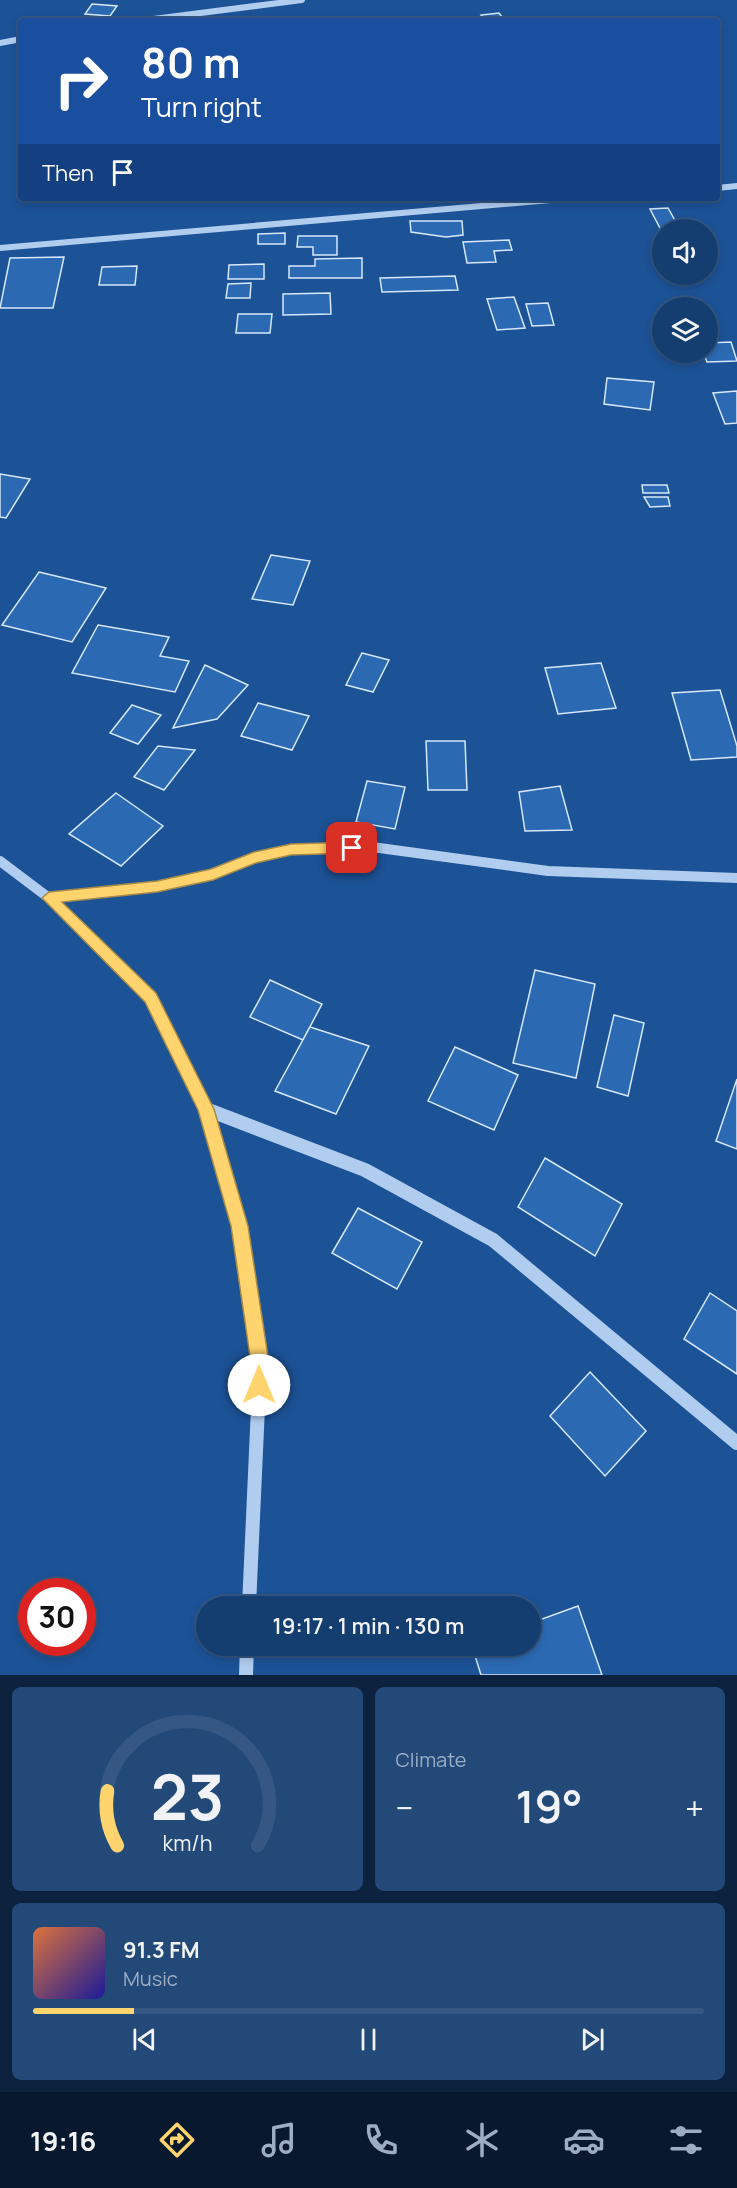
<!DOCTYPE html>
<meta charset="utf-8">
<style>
:root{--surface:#153e70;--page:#224978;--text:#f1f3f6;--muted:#9daec3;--line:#345783;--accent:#ffd46e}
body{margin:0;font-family:Manrope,sans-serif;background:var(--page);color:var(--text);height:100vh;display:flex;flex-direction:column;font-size:22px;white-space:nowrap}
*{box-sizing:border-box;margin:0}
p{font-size:20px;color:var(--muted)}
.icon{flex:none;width:33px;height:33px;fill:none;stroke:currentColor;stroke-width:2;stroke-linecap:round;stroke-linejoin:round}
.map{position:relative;height:1675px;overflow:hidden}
.drawer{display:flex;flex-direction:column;gap:12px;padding:12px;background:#0c223e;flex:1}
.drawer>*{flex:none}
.guide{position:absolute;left:18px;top:18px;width:702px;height:183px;border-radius:6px;box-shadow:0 3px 9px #0003,0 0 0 2px var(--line);background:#1a4fa0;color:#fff;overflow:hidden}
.tools{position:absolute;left:652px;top:219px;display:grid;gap:12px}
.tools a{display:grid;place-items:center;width:66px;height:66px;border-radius:50%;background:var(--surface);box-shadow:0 3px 9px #0003,0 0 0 2px var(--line);font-size:30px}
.speed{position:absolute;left:18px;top:1578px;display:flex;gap:12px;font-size:30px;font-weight:700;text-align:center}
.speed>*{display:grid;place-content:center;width:78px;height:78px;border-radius:50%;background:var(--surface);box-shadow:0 3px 9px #0003,0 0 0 2px var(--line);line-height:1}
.speed .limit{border:9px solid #d22;background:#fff;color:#111}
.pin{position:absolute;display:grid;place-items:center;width:51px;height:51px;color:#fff;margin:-26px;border-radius:12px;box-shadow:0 3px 9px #0006}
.me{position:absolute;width:66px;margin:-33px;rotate:0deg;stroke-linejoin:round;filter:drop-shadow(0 0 4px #0008)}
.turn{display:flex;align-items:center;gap:21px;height:126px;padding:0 24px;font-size:27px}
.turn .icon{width:78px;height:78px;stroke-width:2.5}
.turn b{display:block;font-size:42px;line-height:51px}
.then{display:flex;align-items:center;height:57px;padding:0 24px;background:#0003;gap:12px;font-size:22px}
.big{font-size:45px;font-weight:600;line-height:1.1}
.drawer .tile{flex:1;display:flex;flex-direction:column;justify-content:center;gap:9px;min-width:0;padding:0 21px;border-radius:9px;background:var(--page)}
.drawer .dial{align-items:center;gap:0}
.dial svg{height:156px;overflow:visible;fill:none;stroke:var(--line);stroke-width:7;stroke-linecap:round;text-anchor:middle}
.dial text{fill:var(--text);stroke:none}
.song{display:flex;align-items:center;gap:18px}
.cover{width:72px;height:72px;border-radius:9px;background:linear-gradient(135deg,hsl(20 70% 55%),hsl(240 70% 35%))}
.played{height:6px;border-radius:3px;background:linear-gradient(90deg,var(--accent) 15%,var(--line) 15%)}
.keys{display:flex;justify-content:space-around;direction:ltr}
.heat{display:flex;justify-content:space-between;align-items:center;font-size:33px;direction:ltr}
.drawer .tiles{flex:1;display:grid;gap:12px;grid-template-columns:1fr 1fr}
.tile:last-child{grid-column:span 2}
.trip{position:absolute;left:196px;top:1596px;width:345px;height:60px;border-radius:30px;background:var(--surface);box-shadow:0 3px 9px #0003,0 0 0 2px var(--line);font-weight:600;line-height:60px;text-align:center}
.tab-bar{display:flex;height:96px;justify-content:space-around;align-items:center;background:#08192d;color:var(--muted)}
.tab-bar .icon{width:42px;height:42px}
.tab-bar .current{color:var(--accent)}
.tab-bar b{font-size:27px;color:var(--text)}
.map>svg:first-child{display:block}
</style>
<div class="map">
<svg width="737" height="1675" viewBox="0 0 737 1675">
<rect width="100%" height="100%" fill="#1c5296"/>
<!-- building -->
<g fill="#2b69b3" stroke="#d6e7fb" stroke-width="1.5">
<polygon points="92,4 117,6 110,16 85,14"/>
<polygon points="499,13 505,21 474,21 485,20 481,15"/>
<polygon points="668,208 680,229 661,230 650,209"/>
<polygon points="410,221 462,221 463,235 446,237 411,232"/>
<polygon points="285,233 285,244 258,244 258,234"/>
<polygon points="298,236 337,236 337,255 313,255 313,247 297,247"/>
<polygon points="509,240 512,250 494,251 496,262 467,263 463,242"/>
<polygon points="64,257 53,308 0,308 10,258"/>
<polygon points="362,258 362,278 289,278 289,266 315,266 315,259"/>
<polygon points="264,264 264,279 228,279 229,265"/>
<polygon points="137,266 135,285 99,285 102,267"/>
<polygon points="455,276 458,290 382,292 380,278"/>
<polygon points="251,283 250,298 226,298 228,284"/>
<polygon points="330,293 331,314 283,315 283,294"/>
<polygon points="514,297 525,328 497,330 487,299"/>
<polygon points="548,303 554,325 532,326 526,304"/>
<polygon points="238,314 272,314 270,333 236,333"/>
<polygon points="731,342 737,361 707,362 703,352 708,352 708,343"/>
<polygon points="607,378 654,382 650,410 604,404"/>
<polygon points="737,391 737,423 725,424 713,393"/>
<polygon points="0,474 30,479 6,518 0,517"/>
<polygon points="642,485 667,485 669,493 643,493"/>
<polygon points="644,497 668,497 670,506 650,507"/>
<polygon points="271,555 310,561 293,605 252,599"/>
<polygon points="39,572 106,588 72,642 2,625"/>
<polygon points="98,625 169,637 160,656 189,661 175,692 72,673"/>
<polygon points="362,653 389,660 373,692 346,685"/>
<polygon points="601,663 616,708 558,714 545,668"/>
<polygon points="205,665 248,685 217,719 173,728"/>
<polygon points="720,690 737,746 737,757 691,760 672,693"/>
<polygon points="258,703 309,716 292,750 241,736"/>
<polygon points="132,705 161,715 138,744 110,733"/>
<polygon points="426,741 465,741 467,790 428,790"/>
<polygon points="158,746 195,750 164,790 134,777"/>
<polygon points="367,781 405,787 395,829 356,822"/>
<polygon points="560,786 572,830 525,831 519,792"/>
<polygon points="116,793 163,826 121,866 69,834"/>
<polygon points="535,970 595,984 576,1078 513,1063"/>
<polygon points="270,980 322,1004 303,1040 250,1017"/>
<polygon points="614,1015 644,1023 628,1096 597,1087"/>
<polygon points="310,1027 369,1046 336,1114 275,1091"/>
<polygon points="455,1047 518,1075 494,1130 428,1101"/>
<polygon points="737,1079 737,1149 716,1141"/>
<polygon points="545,1158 622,1204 595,1256 518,1207"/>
<polygon points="358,1208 422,1242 397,1289 332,1253"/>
<polygon points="710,1293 737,1311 737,1374 684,1339"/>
<polygon points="590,1372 646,1431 605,1476 550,1416"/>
<polygon points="578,1606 602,1675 481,1675 472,1646 531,1646 531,1623"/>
</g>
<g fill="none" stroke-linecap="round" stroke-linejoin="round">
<!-- minor-far2 -->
<g stroke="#b0cdef" stroke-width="6">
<polyline points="138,21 302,0"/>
<polyline points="0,43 21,39"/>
<polyline points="717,188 737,186"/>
<polyline points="0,248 574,198"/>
</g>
<!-- minor-far1 -->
<g stroke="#b0cdef" stroke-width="10">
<polyline points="0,861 49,898 151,998 194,1084"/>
<polyline points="49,898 157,887 213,875 254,858 291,849 372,847 548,871 737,878"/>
</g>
<!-- minor -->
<g stroke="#b0cdef" stroke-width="14">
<polyline points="193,1083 206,1109 239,1226 260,1363 249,1606"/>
<polyline points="206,1109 365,1170 493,1240 737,1443"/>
<polyline points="246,1675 247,1646"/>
</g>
</g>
<!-- route -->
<polygon fill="#ffd46e" stroke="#a68a48" stroke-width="1.5" points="352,842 359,848 352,853 291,855 256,863 213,880 157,892 62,902 156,993 214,1109 248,1226 269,1363 265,1392 259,1394 252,1392 250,1385 251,1363 231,1226 198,1110 145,1002 42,898 49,892 157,881 211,869 254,852 291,844"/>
</svg>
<div class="tools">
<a><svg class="icon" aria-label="sound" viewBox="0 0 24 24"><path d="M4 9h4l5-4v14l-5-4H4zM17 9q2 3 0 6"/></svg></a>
<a><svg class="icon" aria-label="layers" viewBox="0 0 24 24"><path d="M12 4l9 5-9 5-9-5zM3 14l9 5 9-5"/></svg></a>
</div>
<div class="speed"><div class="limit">30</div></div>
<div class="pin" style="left:352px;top:848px;background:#d93025"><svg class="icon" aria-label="arrive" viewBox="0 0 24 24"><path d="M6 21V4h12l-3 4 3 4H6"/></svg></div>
<svg class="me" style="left:259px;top:1385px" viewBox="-20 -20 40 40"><circle r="19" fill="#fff"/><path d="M0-13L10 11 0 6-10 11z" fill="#ffd46e"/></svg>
<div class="trip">19:17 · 1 min · 130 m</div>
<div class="guide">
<div class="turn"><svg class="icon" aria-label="right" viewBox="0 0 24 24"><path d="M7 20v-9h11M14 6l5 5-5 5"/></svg><div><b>80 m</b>Turn right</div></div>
<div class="then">Then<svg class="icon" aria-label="arrive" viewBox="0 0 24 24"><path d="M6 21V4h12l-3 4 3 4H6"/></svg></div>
</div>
</div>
<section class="drawer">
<div class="tiles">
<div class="tile dial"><svg viewBox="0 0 100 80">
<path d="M14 69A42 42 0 1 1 86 69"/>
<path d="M14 69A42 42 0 0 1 9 41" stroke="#ffd46e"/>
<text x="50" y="56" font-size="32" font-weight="700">23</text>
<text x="50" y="72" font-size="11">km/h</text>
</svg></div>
<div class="tile"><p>Climate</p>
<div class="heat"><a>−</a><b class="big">19°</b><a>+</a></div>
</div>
<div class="tile">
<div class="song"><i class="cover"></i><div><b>91.3 FM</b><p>Music</p></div></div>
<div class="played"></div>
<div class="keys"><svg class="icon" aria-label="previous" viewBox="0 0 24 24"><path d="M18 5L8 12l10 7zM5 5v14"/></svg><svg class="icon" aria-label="pause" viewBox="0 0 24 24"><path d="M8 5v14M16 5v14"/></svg><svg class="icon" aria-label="next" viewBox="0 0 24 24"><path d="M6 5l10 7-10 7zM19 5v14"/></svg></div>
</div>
</div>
</section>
<nav class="tab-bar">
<b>19:16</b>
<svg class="icon current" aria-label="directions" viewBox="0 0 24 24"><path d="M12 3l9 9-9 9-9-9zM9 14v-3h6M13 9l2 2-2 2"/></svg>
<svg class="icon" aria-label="music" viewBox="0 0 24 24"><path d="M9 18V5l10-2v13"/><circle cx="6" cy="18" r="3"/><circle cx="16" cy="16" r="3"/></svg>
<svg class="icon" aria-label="phone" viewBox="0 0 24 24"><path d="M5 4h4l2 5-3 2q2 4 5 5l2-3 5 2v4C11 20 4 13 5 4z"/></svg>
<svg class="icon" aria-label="climate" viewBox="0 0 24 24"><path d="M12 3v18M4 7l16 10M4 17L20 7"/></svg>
<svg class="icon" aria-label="car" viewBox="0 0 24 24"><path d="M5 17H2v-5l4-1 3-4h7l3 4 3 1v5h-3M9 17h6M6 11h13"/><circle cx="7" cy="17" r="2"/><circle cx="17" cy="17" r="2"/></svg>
<svg class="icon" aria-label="filters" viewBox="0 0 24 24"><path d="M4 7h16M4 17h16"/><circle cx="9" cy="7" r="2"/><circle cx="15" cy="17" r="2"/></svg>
</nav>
